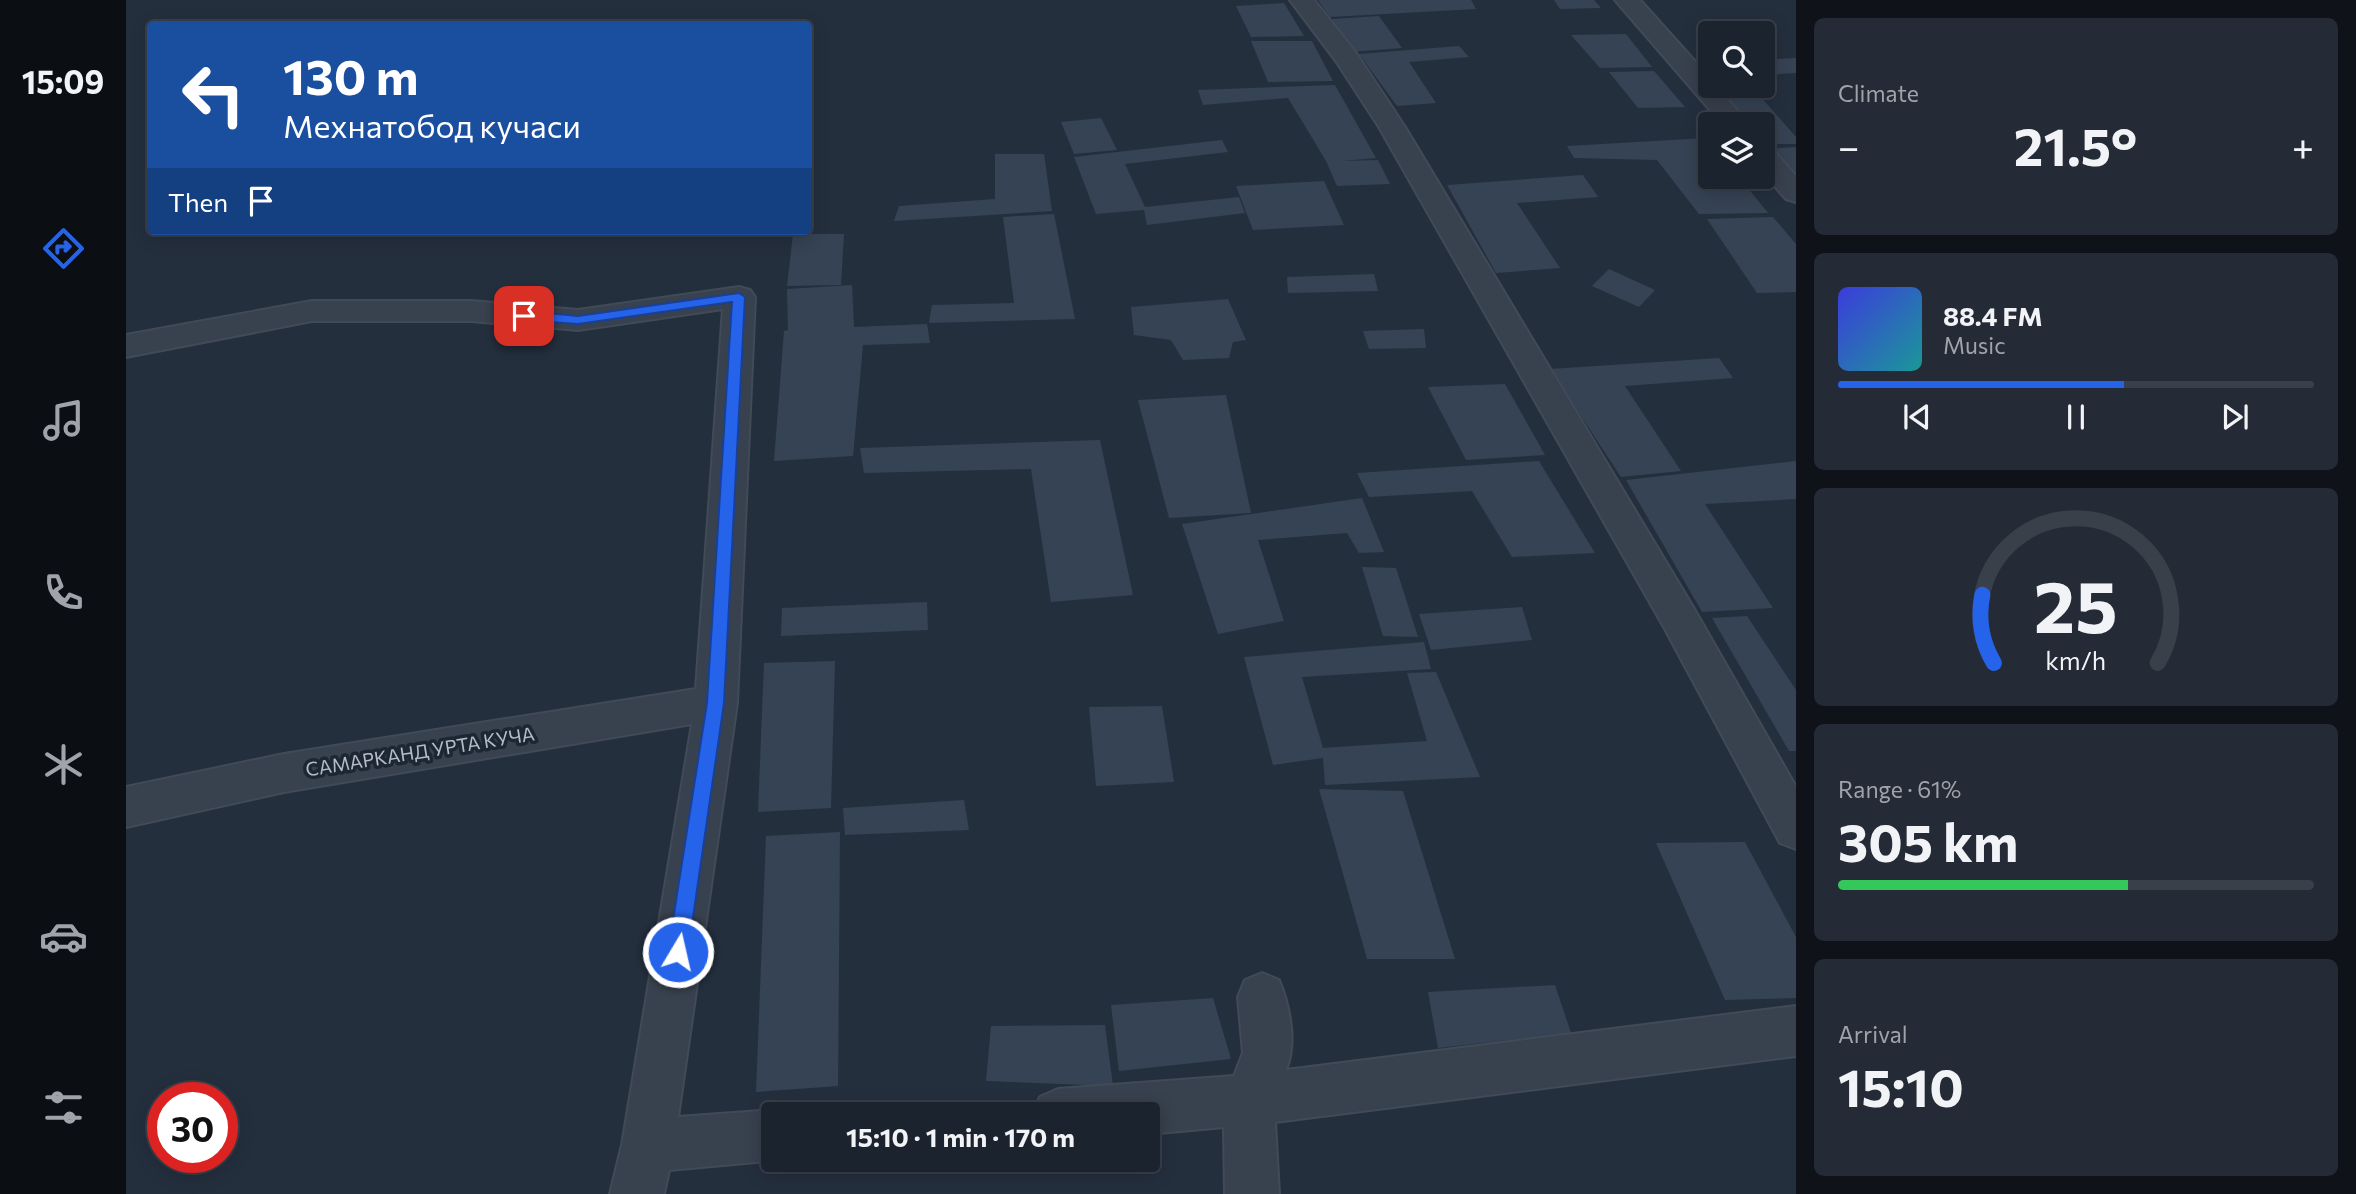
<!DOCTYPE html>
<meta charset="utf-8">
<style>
:root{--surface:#1b232e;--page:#242b36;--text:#f1f3f6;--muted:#a0a4aa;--line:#39404a;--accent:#2563eb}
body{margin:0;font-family:Commissioner,sans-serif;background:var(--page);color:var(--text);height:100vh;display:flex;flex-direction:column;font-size:26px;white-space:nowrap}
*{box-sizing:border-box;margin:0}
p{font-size:23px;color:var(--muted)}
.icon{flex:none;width:38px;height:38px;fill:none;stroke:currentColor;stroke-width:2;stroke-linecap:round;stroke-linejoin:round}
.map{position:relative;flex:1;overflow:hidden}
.side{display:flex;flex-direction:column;gap:18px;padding:18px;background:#0f1319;width:560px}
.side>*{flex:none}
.hud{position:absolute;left:21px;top:21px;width:665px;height:214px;border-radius:7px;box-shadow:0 4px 18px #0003,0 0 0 2px var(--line);background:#1a4fa0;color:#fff;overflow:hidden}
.fabs{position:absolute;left:1572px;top:21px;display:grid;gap:14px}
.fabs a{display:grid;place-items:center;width:77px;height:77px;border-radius:7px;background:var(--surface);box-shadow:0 4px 18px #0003,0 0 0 2px var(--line);font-size:35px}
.speed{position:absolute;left:21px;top:1082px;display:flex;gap:14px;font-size:35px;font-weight:700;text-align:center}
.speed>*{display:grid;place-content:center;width:91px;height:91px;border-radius:50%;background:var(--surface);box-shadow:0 4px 18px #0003,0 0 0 2px var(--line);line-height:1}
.speed .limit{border:10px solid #d22;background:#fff;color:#111}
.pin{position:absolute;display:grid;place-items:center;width:60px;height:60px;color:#fff;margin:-30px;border-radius:14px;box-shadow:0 4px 10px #0006}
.me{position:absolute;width:77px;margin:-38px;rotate:9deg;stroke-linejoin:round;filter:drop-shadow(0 0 5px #0008)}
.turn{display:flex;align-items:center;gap:24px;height:147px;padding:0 21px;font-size:32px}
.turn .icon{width:91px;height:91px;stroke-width:2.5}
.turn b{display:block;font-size:49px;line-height:60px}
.then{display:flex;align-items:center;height:66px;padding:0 21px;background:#0003;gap:14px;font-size:26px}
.big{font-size:52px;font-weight:700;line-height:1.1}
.side .tile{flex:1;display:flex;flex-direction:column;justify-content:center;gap:10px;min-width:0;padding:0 24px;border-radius:10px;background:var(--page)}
.side .dial{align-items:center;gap:0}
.dial svg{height:182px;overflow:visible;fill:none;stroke:var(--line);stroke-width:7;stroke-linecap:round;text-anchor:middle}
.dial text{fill:var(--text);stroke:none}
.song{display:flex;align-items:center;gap:21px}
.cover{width:84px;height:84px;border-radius:10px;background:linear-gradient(135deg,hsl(240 70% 55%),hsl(180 70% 35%))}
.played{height:7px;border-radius:4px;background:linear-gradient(90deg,var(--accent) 60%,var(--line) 60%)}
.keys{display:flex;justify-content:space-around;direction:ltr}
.heat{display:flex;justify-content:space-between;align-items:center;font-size:38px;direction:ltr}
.charge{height:10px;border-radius:5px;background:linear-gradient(90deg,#34c759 61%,var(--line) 0)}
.trip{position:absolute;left:635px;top:1102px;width:399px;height:70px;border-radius:7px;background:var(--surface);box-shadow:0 4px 18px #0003,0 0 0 2px var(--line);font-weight:700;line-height:70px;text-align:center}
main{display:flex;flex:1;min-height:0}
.tabs{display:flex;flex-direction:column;width:126px;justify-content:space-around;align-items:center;background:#0b0e12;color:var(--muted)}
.tabs .icon{width:49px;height:49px}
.tabs .on{color:var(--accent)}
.tabs b{font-size:32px;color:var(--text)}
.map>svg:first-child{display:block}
</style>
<main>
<nav class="tabs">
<b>15:09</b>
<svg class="icon on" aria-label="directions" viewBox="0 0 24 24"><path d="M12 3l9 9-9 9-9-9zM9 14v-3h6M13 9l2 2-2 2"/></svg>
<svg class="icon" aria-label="music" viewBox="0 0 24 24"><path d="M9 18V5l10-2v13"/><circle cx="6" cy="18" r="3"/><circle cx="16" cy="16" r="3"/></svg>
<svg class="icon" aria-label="phone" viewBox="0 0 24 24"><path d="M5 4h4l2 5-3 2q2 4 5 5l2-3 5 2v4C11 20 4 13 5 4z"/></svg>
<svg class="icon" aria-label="climate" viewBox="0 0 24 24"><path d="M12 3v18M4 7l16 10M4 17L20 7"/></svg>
<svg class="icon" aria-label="car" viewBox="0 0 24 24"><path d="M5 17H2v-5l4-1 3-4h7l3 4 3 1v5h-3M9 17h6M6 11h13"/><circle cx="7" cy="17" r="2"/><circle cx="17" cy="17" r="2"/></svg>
<svg class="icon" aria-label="filters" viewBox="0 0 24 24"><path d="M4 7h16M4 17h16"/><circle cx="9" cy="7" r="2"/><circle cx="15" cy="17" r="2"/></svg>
</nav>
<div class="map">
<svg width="1670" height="1194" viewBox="0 0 1670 1194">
<rect width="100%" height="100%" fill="#242f3e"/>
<!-- building -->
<g fill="#364354">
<polygon points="1192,0 1345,0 1350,9 1204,17"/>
<polygon points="1428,0 1468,0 1475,8 1434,9"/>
<polygon points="1158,3 1178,36 1125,37 1110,6"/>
<polygon points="1253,16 1276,48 1224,52 1206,19"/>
<polygon points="1500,34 1526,67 1474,68 1445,35"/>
<polygon points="1125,41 1186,41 1207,81 1142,82"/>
<polygon points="1333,46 1343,57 1283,62 1310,103 1271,106 1233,54"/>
<polygon points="1670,58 1670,73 1636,75 1636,60"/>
<polygon points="1584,63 1584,86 1625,86 1670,137 1670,144 1636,144 1636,124 1612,124 1561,65"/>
<polygon points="1528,71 1559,107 1512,108 1483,72"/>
<polygon points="1209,85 1250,158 1216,161 1252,160 1264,184 1211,186 1200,161 1162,98 1077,105 1072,90"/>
<polygon points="975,118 991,150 948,154 935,122"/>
<polygon points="1581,138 1584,141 1584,177 1613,177 1642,213 1573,214 1531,160 1448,158 1441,146"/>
<polygon points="1096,140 1102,152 999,164 1019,207 1113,197 1119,213 1021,225 1018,210 970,214 948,157"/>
<polygon points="1670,147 1670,190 1636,149"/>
<polygon points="869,154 918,154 926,211 768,221 773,206 869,199"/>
<polygon points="1457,175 1472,197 1391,203 1434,268 1370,273 1321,185"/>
<polygon points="1198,181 1218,225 1127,230 1110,186"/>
<polygon points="928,214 949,319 803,323 806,305 888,303 877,217"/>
<polygon points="1647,217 1670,244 1670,292 1631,293 1581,219"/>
<polygon points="667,234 718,234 715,285 661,286"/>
<polygon points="1483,269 1529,290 1513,307 1466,286"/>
<polygon points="1248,274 1252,291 1162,293 1161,277"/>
<polygon points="726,285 728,327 801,324 804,343 737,345 727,456 648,461 658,331 662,330 661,289"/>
<polygon points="1102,299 1120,340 1107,342 1103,358 1057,360 1045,340 1008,335 1005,307"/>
<polygon points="1298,329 1300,348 1243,349 1237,331"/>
<polygon points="1593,358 1607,378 1499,386 1555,471 1495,477 1424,369"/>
<polygon points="1379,384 1419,455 1340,460 1302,387"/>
<polygon points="1100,395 1125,513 1043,518 1012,400"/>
<polygon points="974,440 1007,595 925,602 905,469 738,473 734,448"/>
<polygon points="1413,461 1469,553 1386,557 1346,491 1243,497 1231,473"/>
<polygon points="1670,461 1670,499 1579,504 1647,608 1576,612 1500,480"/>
<polygon points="1236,498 1258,552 1233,553 1221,533 1132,540 1158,621 1092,634 1056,524"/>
<polygon points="1236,567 1270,568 1292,637 1257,636"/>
<polygon points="801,602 802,630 655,636 656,608"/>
<polygon points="1396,607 1406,640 1305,650 1293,614"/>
<polygon points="1621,616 1670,690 1670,751 1663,751 1586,618"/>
<polygon points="1298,642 1305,669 1176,677 1197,748 1301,741 1281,673 1310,672 1354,777 1199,785 1197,758 1147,765 1118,657"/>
<polygon points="709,661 705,808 632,812 638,663"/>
<polygon points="1036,706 1048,782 970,786 963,707"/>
<polygon points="1193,789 1277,791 1329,959 1241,959"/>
<polygon points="838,800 843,830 719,835 717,808"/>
<polygon points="714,832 712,1086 630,1092 640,836"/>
<polygon points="1619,842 1670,937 1670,998 1599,1000 1530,843"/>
<polygon points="1429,985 1445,1033 1312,1048 1302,992"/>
<polygon points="1087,998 1105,1059 993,1071 985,1005"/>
<polygon points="979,1025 987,1086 860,1081 865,1026"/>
</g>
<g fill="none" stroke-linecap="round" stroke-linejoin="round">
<!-- minor casing -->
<g stroke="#414a57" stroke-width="4">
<g id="minor">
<polygon points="1164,0 1188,0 1230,53 1279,127 1567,607 1670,787 1670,849 1654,843 1539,629 1253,127 1210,61"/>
<polygon points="1489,0 1514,0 1584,78 1584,86 1590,86 1623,124 1596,124"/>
<polygon points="1636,147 1646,149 1670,176 1670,202 1660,199 1636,172"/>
<polygon points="613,287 624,290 629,297 611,703 552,1117 648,1110 659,1115 648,1115 648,1160 652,1160 543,1170 538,1194 484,1194 496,1145 566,724 158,792 0,827 0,787 158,754 570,689 597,309 452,330 345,321 186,321 0,357 0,335 186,301 345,301 452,310"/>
<path d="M 1136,973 L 1153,980 C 1164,1007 1171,1043 1160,1070 L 1670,1006 L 1670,1056 L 1149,1122 L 1153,1194 L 1099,1194 L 1098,1127 L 1022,1134 L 1022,1115 L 906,1115 L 914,1097 L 932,1089 L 1108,1076 L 1117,1053 L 1112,997 L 1119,980 Z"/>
</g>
</g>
<!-- minor -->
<use href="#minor" fill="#38414e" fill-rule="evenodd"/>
</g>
<!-- route -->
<polygon fill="#2563eb" stroke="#184099" stroke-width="2" points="613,293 619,297 598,703 562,952 559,959 552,961 545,959 542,952 581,703 606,302 452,324 398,320 392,316 398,311 452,316"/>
<g text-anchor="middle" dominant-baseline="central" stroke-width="7" stroke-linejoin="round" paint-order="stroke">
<!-- street labels -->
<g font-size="19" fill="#b4bcc9" stroke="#1d2633">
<text transform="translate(294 751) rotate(-9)">САМАРКАНД УРТА КУЧА</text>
</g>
</g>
</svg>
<div class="fabs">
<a><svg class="icon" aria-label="search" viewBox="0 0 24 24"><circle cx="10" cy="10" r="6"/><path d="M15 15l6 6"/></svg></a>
<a><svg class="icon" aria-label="layers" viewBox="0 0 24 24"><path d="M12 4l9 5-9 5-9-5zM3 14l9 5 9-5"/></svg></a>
</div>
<div class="speed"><div class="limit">30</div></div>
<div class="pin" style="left:398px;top:316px;background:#d93025"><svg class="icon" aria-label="arrive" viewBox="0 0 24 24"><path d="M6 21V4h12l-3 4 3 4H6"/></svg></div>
<svg class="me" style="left:552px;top:952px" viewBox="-20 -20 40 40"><circle r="17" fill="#2563eb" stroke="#fff" stroke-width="3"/><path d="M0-11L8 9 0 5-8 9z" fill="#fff"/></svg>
<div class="trip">15:10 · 1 min · 170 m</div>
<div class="hud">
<div class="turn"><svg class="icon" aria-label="left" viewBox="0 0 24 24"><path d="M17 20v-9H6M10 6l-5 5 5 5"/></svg><div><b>130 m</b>Мехнатобод кучаси</div></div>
<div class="then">Then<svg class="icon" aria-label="arrive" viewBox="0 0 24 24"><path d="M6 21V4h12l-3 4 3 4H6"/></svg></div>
</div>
</div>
<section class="side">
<div class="tile"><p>Climate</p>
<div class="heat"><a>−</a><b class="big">21.5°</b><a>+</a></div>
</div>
<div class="tile">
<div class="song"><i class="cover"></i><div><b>88.4 FM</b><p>Music</p></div></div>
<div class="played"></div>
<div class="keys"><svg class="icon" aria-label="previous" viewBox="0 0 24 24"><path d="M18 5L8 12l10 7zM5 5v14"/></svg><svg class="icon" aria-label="pause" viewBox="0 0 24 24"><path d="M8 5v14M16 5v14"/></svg><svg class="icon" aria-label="next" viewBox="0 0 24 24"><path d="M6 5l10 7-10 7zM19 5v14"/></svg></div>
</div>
<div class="tile dial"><svg viewBox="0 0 100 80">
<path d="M14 69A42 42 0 1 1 86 69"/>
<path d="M14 69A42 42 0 0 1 9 39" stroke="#2563eb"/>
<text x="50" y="56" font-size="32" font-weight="700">25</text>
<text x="50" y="72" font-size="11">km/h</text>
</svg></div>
<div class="tile"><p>Range · 61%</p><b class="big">305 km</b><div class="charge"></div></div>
<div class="tile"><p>Arrival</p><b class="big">15:10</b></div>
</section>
</main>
